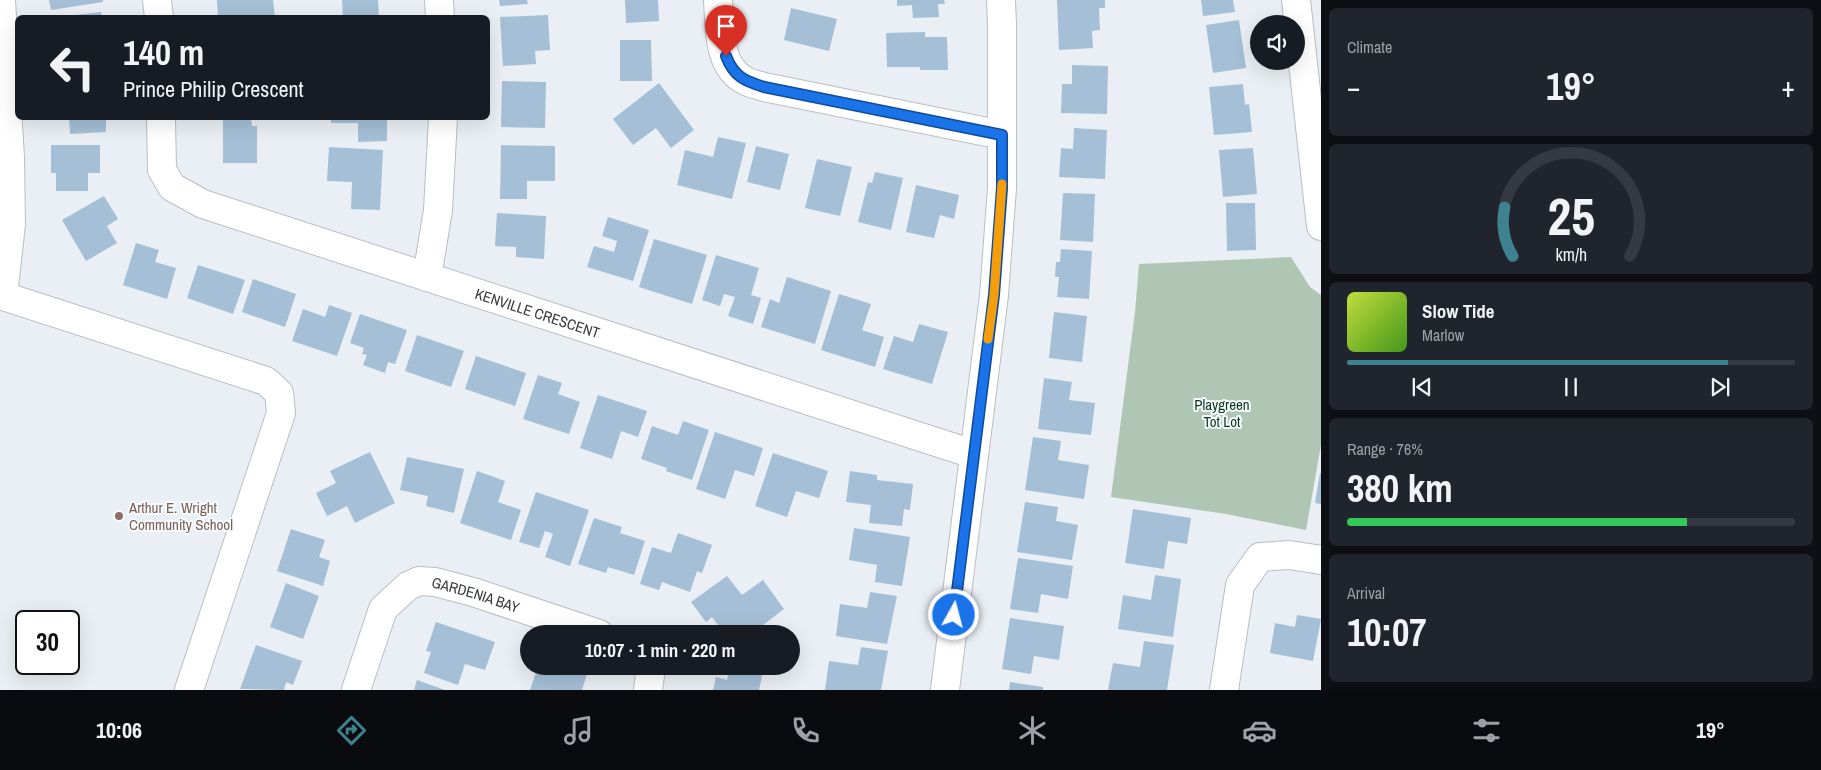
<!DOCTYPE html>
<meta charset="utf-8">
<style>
:root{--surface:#171b24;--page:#20242c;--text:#f1f3f6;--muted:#9ea1a6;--line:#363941;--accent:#3e8290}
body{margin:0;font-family:"Archivo Narrow",sans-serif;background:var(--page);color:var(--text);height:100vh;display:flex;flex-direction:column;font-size:19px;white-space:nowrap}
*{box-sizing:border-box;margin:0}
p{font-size:16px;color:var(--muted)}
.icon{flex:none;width:28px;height:28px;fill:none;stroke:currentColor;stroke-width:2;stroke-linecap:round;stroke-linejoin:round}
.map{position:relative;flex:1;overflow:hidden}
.drawer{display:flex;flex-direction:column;gap:8px;padding:8px;background:#0d0f14;width:500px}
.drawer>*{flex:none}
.guide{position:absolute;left:15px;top:15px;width:475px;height:105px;border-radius:8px;box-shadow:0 5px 20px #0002;background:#171b24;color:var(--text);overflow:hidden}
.tools{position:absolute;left:1250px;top:15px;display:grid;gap:10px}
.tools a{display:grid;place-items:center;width:55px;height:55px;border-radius:50%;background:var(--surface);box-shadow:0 5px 20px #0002;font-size:25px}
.speed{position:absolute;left:15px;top:610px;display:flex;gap:10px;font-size:25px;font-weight:700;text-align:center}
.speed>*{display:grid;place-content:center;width:65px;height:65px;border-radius:50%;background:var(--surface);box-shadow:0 5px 20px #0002;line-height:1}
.speed .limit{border:2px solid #111;border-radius:8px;background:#fff;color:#111}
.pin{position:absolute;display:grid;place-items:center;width:42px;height:42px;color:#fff;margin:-51px -21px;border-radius:50% 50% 50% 0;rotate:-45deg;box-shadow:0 0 5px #0007}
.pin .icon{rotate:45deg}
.me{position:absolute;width:55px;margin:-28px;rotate:7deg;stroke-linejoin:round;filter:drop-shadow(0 0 4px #0008)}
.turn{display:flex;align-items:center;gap:18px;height:105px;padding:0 25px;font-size:22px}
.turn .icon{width:65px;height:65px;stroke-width:2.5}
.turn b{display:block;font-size:35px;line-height:42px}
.big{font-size:38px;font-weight:700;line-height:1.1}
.drawer .card{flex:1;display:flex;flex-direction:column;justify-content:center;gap:8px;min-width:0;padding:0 18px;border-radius:8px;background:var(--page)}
.drawer .dial{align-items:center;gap:0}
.dial svg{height:130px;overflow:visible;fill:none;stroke:var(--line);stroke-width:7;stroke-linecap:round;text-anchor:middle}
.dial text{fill:var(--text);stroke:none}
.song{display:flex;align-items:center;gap:15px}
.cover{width:60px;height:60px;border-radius:8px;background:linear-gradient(135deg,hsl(70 70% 55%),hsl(100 70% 35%))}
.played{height:5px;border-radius:2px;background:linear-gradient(90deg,var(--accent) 85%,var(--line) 85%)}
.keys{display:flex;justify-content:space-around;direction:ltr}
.heat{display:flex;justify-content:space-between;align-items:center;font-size:28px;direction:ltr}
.charge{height:8px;border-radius:4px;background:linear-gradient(90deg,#34c759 76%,var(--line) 0)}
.trip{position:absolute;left:520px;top:625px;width:280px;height:50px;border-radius:25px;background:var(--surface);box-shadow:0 5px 20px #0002;font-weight:700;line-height:50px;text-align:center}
.dock{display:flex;height:80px;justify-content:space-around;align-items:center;background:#090b0e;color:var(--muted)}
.dock .icon{width:35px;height:35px}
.dock .active{color:var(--accent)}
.dock b{font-size:22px;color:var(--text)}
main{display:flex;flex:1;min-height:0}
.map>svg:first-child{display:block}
</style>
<main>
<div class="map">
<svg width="1321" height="690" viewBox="0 0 1321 690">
<rect width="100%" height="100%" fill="#e9eff4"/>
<!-- green -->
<polygon fill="#b0c6b5" points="1291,257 1310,287 1321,295 1321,445 1306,530 1226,514 1111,497 1135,312 1139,264"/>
<!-- building -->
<g fill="#a5bfd6">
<polygon points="49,0 103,0 103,2 51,10"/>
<polygon points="217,0 273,0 275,18 218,18"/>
<polygon points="342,0 378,0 379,18 343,18"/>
<polygon points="499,0 527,0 528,4 500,6"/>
<polygon points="625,0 658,0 659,21 626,23"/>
<polygon points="897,0 944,0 945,4 938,4 939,17 913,18 912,5 897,6"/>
<polygon points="1057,0 1105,0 1105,8 1099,8 1100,30 1092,31 1093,48 1059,50"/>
<polygon points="1201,0 1233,0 1235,12 1203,16"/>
<polygon points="791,8 837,19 829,51 784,40"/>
<polygon points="101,12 102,18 66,18 66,16"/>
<polygon points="548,15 550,50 535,51 536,64 503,66 500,17"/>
<polygon points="1239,20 1246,68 1213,73 1206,25"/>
<polygon points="925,32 925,37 947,37 948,70 920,70 920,67 887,67 886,33"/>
<polygon points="620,40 651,40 652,81 620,81"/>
<polygon points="1072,65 1108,66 1107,114 1061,113 1062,84 1072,84"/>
<polygon points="502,81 546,82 545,128 501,127"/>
<polygon points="659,83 694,130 671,148 656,128 633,145 613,119"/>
<polygon points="1243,84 1245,105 1249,104 1252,132 1214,135 1209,87"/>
<polygon points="69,118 106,118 106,132 70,134"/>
<polygon points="223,118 251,118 252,126 257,126 257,163 223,163"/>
<polygon points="331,118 387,118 387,141 358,142 358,123 331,123"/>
<polygon points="1074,128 1107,130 1105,179 1059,177 1061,148 1073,149"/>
<polygon points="718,137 746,143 732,199 677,185 685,150 713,157"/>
<polygon points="51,145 100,145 100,173 88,173 88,191 56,191 56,173 51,173"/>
<polygon points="501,145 555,146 555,181 527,181 527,199 500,199"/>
<polygon points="756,146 789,154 780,190 747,182"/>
<polygon points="329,147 383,150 380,210 351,209 352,182 327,181"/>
<polygon points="1253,148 1257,194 1223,197 1219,150"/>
<polygon points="817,159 852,167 840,216 805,208"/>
<polygon points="875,172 903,178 891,230 858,222 868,182 872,183"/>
<polygon points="916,185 959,195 954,219 940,215 934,238 906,232"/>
<polygon points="1063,193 1095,194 1093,242 1060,240"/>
<polygon points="104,196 118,219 107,226 117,243 86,261 62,220"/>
<polygon points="1226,203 1255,203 1256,250 1227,251"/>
<polygon points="497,213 546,216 544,259 516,257 516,247 495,246"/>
<polygon points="608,217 649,230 633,281 587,267 594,246 614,252 617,241 602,236"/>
<polygon points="654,239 707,255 692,304 639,287"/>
<polygon points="136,243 159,250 155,262 176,268 167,299 123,285"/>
<polygon points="1061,249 1092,251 1089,299 1057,297 1059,277 1055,277 1056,262 1060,262"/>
<polygon points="716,255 759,268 751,295 761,298 753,324 728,316 735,297 724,294 720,306 702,300"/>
<polygon points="198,265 245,280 233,314 187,298"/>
<polygon points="787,277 831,291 815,344 761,327 770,299 779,303"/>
<polygon points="253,279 296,294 285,327 242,312"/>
<polygon points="839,294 871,304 862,330 884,337 875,367 821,350"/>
<polygon points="329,305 352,313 337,356 292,341 303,309 325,317"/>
<polygon points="1054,312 1087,316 1082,362 1049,358"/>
<polygon points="360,314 407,330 395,364 388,362 385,373 363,365 367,355 362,354 364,348 350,343"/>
<polygon points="919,324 948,332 932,384 883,369 894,336 913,342"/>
<polygon points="417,335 464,351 451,387 405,371"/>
<polygon points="476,356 526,373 515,406 465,389"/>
<polygon points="538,375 562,383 558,394 580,402 569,434 523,419"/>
<polygon points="1044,378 1072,382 1069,400 1095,403 1091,435 1038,429"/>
<polygon points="598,395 647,411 638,437 621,431 612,459 580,448"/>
<polygon points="683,421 709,430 692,480 666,471 667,468 641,459 652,426 678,435"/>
<polygon points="715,432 763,448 754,476 735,470 725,499 696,489"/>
<polygon points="1033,437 1061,441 1058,460 1089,465 1084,499 1025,490"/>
<polygon points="370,452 395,503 355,523 347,506 327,516 316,493 336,483 330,471"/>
<polygon points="773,453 828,471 819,498 796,491 787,517 755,506"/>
<polygon points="407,457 464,469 454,513 426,506 428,496 400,490"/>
<polygon points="477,471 505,481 498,502 521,510 511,540 460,523"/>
<polygon points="850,471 877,475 877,480 913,484 910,510 904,509 902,526 869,523 871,505 846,502"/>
<polygon points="1320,473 1321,473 1321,504 1315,503"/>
<polygon points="536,492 589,510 570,566 545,557 553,534 545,531 539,548 519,542"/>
<polygon points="1025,502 1058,507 1056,521 1078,525 1072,560 1017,552"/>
<polygon points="1133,509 1191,518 1187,544 1168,541 1164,569 1125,563"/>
<polygon points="594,518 622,527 620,533 645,541 634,575 608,567 606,573 578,564"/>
<polygon points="854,528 910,537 902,586 875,582 877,565 849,560"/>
<polygon points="291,529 325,540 319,557 330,561 323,586 277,571"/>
<polygon points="678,533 712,545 702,573 697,571 690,592 662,582 659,590 640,584 652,547 671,553"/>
<polygon points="1018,558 1073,566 1068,599 1041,594 1038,613 1010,609"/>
<polygon points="1155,575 1181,579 1173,637 1118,629 1123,595 1151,600"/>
<polygon points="727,576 742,595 763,580 784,609 751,634 725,634 712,617 706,622 691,602"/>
<polygon points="286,583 319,596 303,639 270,627"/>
<polygon points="870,592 897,596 887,644 836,636 840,604 867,608"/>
<polygon points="1297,615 1321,619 1313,661 1270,653 1275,623 1295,627"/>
<polygon points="1010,618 1064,626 1059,660 1034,656 1031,674 1002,669"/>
<polygon points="436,622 495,642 485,670 465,664 458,685 424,673 431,652 426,651"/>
<polygon points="1144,641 1174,645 1167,690 1108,690 1113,663 1140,667"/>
<polygon points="256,645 302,661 293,685 286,682 284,690 240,689"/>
<polygon points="861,647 888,651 881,690 825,690 829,661 858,665"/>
<polygon points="538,666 564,666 587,674 582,690 530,690"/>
<polygon points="730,666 764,666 759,690 713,690 716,677 727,680"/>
<polygon points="417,680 445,690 414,690"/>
<polygon points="1010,682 1043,687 1043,690 1009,690"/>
</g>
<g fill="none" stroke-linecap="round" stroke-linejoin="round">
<!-- minor casing -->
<g stroke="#b8bec3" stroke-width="30">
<g id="minor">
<polyline points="1,0 10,158 11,224 3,296"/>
<polyline points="157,0 159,18"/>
<polyline points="439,0 440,18"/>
<path d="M 718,0 C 720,27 717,67 746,81 C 751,84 759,85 764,87 L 1002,135"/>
<polyline points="1296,0 1321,226"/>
<path id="s1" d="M 161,118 L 162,170 L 172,187 L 203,204 L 973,454"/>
<polyline points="427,277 438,210 443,118"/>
<polyline points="0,295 266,381 279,393 281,413 189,690"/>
<polyline points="647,666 650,675 648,690"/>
<path id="s2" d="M 356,690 L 383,609 L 408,586 L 419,581 L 435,582 L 473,592 L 599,634"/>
<polyline points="945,690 994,295 1002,188 1002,24 1001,0"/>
<polyline points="1224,690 1240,585 1260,557 1289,555 1321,560"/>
</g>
</g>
<!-- minor -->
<use href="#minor" stroke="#fff" stroke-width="28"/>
</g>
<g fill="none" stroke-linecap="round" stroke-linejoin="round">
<!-- route casing -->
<g stroke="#114b97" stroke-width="12">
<path id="route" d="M 726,56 C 734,77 745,81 764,87 L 1002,135 L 1002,188 L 994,295 L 954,615"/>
</g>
<!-- route -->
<use href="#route" stroke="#1a73e8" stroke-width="9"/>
<!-- slow -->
<polyline stroke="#f59e0b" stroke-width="9" points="988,339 994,295 1002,184"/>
</g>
<!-- markers -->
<circle fill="#8d6e63" stroke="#f8fcff" stroke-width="2" cx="119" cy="516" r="5"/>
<g text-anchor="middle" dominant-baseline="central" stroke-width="4" stroke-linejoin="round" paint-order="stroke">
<!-- street labels -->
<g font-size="15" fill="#393b3d" stroke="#f8fcff">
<text stroke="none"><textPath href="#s1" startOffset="459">KENVILLE CRESCENT</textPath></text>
<text stroke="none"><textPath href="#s2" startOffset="190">GARDENIA BAY</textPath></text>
</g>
<!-- park labels -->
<g font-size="15" fill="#093a1d" stroke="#f8fcff">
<text x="1222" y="404">Playgreen<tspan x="1222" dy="17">Tot Lot</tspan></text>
</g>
<!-- education labels -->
<g font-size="15" fill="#785e54" stroke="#f8fcff" text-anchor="start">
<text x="129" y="507">Arthur E. Wright<tspan x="129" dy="17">Community School</tspan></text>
</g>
</g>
</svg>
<div class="tools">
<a><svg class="icon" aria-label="sound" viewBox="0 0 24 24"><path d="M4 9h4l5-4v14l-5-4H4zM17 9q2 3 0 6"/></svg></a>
</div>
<div class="speed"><div class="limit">30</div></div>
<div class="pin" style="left:726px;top:56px;background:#d93025"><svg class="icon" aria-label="arrive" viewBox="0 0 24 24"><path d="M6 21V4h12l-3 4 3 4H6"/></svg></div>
<svg class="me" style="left:954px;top:615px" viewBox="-20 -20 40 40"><circle r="17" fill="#1a73e8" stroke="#fff" stroke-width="3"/><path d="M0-11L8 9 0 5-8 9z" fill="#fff"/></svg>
<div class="trip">10:07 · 1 min · 220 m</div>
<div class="guide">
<div class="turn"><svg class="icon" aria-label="left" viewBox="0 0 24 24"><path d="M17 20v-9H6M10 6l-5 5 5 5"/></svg><div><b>140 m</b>Prince Philip Crescent</div></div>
</div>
</div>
<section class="drawer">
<div class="card"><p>Climate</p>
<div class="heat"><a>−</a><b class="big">19°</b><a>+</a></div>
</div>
<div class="card dial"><svg viewBox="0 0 100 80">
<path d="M14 69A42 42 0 1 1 86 69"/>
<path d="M14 69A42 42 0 0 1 9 39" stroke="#3e8290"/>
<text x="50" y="56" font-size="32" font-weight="700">25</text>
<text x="50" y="72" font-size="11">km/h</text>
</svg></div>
<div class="card">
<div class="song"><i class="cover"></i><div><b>Slow Tide</b><p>Marlow</p></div></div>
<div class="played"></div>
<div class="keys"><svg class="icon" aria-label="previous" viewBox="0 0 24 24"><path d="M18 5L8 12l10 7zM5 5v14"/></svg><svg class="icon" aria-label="pause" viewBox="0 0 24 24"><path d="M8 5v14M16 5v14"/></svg><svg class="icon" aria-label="next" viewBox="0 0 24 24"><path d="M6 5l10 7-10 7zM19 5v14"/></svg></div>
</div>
<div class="card"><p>Range · 76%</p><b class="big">380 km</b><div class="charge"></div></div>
<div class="card"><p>Arrival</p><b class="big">10:07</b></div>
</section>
</main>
<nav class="dock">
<b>10:06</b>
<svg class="icon active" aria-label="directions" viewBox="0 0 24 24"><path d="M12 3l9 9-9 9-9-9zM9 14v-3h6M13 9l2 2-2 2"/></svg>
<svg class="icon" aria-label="music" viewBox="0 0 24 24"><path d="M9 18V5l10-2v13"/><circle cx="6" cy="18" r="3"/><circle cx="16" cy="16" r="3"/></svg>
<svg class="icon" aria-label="phone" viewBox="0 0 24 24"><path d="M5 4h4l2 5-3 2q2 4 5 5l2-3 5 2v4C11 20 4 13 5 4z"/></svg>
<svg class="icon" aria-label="climate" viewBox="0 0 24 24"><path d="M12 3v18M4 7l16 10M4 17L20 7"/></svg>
<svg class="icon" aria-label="car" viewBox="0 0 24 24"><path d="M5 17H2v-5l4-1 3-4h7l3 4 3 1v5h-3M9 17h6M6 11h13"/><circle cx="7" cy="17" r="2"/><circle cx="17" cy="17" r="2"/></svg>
<svg class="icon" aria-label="filters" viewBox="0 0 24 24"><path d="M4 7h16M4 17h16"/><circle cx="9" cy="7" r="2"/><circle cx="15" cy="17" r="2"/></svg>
<b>19°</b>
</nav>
